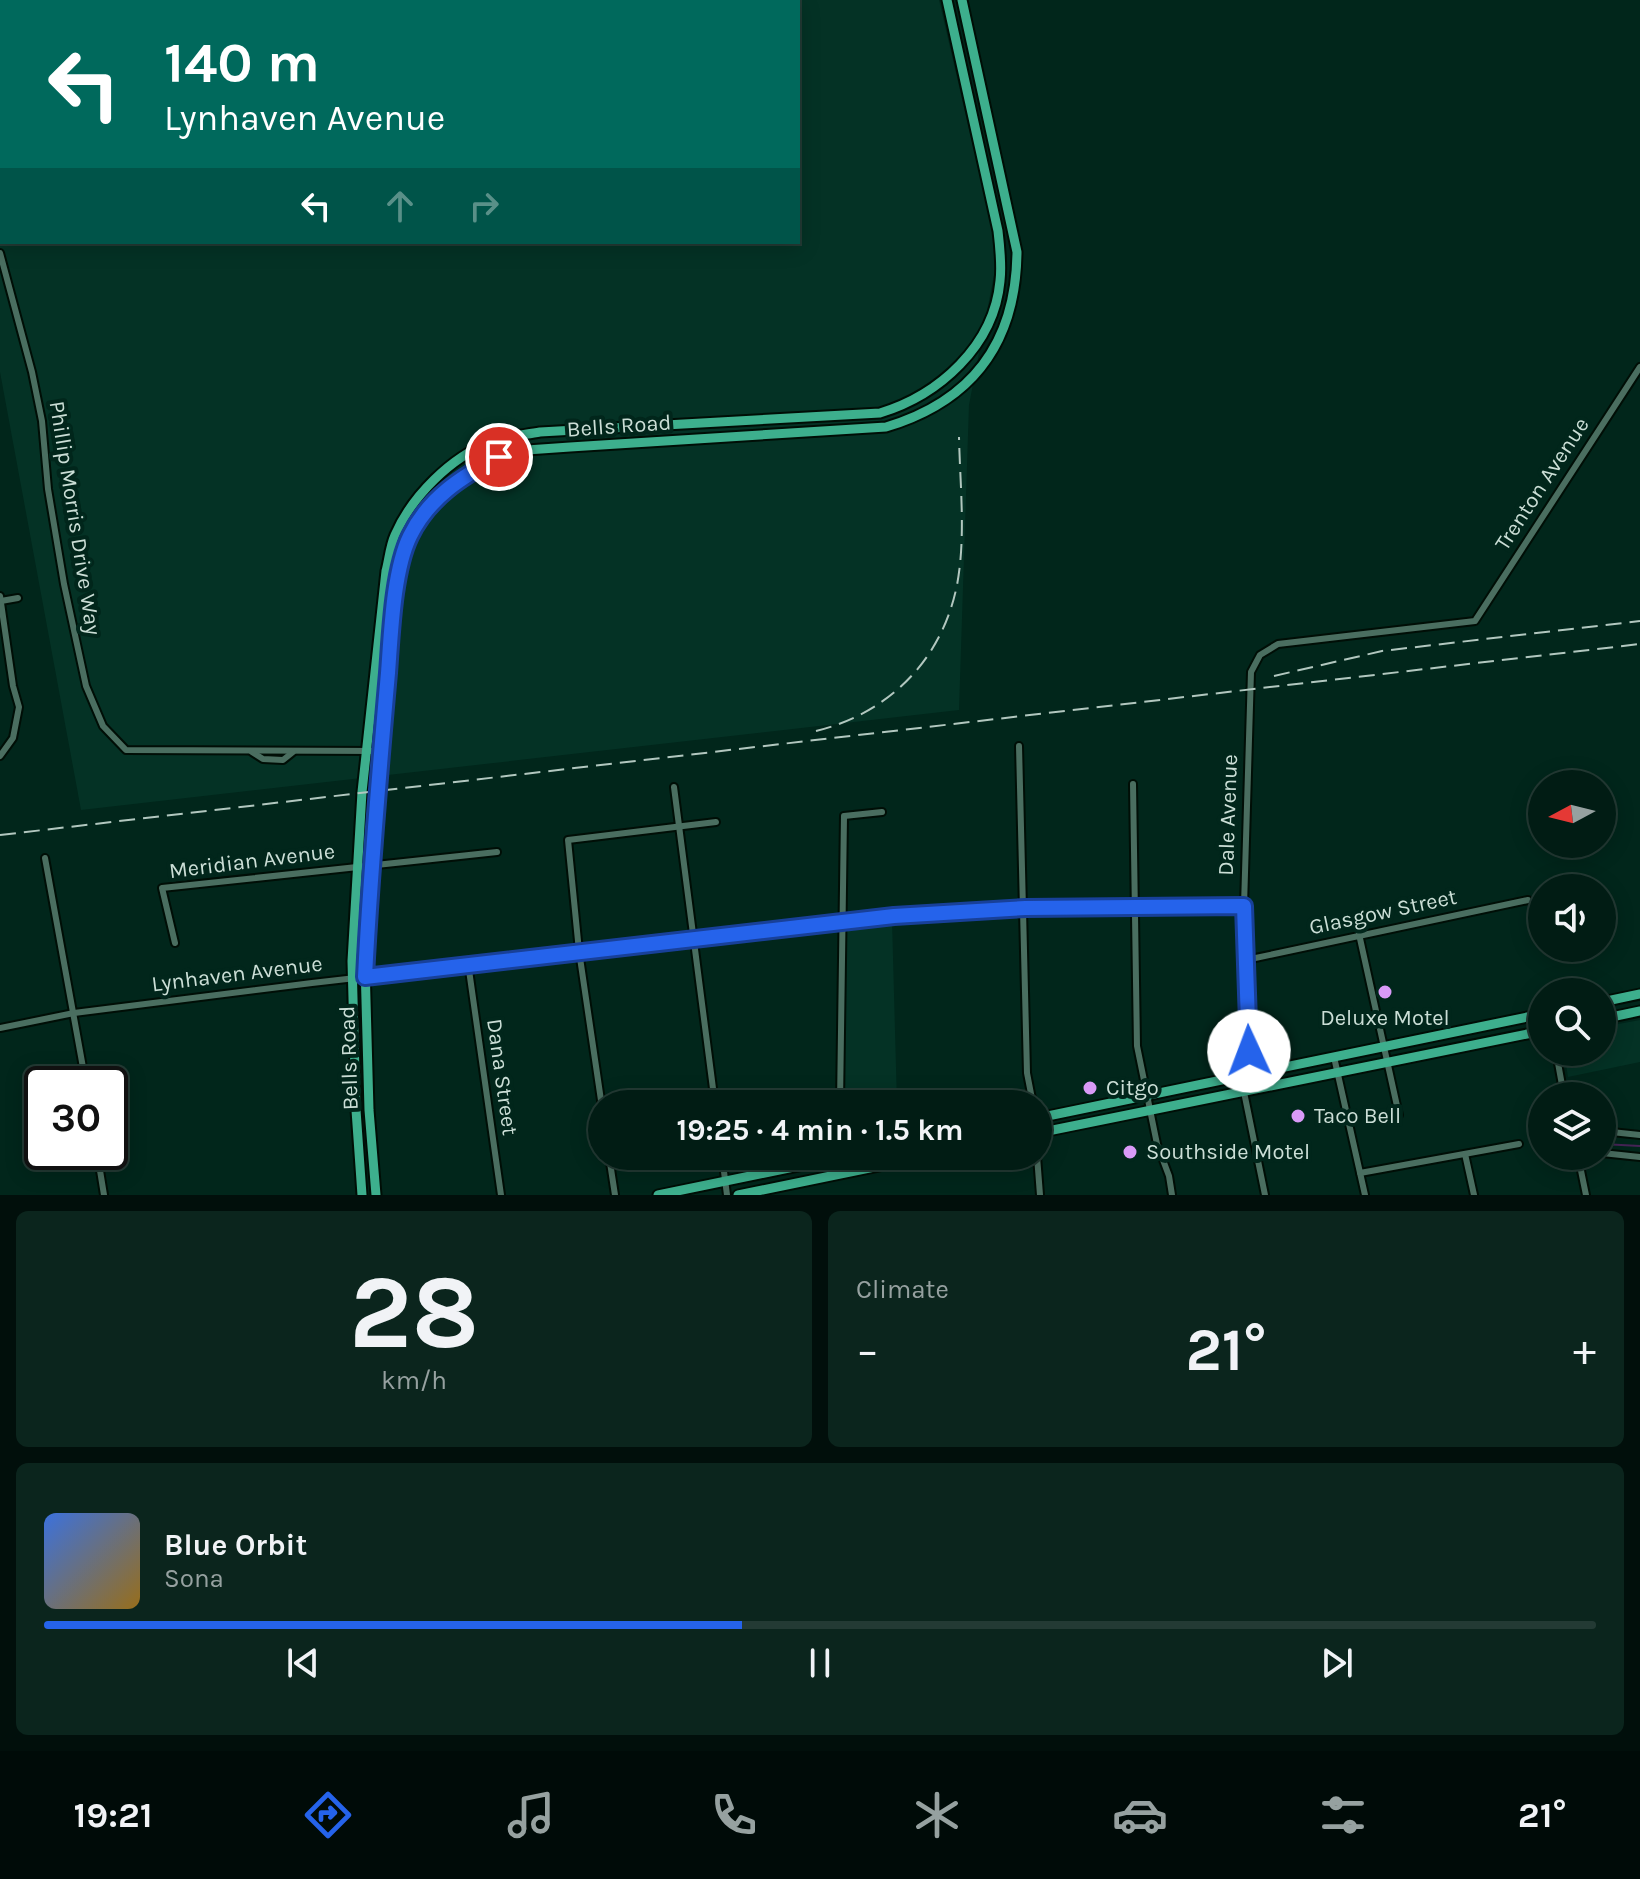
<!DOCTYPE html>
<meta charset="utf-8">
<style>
:root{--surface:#011c14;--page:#0b251d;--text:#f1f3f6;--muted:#96a1a0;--line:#233a34;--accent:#2563eb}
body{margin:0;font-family:Karla,sans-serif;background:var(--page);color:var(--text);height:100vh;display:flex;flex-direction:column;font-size:30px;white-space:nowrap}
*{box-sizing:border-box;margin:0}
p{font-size:26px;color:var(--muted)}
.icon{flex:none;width:44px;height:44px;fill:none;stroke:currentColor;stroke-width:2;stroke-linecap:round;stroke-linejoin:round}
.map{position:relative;height:1195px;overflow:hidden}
.drawer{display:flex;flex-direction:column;gap:16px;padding:16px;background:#010f0b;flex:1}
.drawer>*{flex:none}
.hud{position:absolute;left:0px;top:0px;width:800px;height:244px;box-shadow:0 4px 20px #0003,0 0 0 2px var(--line);background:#00695c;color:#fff;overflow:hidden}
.needle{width:52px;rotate:263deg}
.fabs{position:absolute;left:1528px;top:770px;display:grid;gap:16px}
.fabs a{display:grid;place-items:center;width:88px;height:88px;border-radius:50%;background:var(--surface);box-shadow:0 4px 20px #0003,0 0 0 2px var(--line);font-size:40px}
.speed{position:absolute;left:24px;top:1066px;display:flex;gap:16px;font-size:40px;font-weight:700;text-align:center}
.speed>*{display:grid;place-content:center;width:104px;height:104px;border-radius:50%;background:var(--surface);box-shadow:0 4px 20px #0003,0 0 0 2px var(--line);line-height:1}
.speed .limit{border:4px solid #111;border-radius:12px;background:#fff;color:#111}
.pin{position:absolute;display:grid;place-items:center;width:68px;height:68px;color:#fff;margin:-34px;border:4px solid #fff;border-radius:50%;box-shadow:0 2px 8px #0007}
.me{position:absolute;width:88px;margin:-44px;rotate:358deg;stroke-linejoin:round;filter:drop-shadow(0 0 6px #0008)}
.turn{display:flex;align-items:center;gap:28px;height:168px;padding:0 32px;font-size:36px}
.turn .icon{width:104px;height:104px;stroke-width:2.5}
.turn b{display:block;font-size:56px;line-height:68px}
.lanes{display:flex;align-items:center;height:76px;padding:0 32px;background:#0003;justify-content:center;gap:40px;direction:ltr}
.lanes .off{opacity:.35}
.big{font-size:60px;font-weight:700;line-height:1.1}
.drawer .card{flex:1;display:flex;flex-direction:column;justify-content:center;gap:12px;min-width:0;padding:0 28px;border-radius:12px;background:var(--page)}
.drawer .dial{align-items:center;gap:0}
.dial b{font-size:104px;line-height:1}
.song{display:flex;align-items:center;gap:24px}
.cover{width:96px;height:96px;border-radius:12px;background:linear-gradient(135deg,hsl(220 70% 55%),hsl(40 70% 35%))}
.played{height:8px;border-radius:4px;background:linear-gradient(90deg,var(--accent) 45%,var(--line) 45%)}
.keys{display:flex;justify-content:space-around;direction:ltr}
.heat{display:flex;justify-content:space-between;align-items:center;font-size:44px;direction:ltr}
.drawer .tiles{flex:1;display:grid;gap:16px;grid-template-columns:1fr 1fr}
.card:last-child{grid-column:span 2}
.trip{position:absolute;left:588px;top:1090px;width:464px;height:80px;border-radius:40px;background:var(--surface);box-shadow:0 4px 20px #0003,0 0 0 2px var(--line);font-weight:700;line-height:80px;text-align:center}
.dock{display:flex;height:128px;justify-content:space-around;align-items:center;background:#000b08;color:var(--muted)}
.dock .icon{width:56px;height:56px}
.dock .active{color:var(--accent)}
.dock b{font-size:36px;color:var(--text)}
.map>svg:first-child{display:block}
</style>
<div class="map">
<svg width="1640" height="1195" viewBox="0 0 1640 1195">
<rect width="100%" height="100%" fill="#01261b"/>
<!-- built -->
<g fill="#043225">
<polygon points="88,0 939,0 998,254 969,405 959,710 81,810 0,372 0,26 2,25 2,242 798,242 798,2 81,2"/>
<polygon points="892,920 897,1104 844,1104 845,924"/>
<polygon points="1640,1020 1640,1062 1568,1077 1564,1052 1602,1052 1602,1027"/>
</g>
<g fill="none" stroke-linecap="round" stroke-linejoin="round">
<!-- stream -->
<polyline stroke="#462456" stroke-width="2" points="1602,1144 1640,1146"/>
<!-- minor casing -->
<g stroke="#000e06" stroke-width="10">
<g id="minor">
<polyline points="0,253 32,372 42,421 48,489 64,584 86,686 103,726 126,750 380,751"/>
<polyline points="0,596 13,686 19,707 13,738 0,756"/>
<polyline points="1,601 18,598"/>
<polyline points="1019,746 1027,1073 1033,1104"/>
<polyline points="252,752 263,759 283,760 293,752"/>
<polyline points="1133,784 1137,1046 1157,1144 1169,1176 1172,1195"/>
<polyline points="674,787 715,1104"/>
<polyline points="45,858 86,1084"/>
<polyline points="1359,934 1399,1115"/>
<polyline points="175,943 162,888 497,852"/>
<polyline points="1246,960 1528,900"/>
<polyline points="468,963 501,1195"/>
<polyline points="0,1028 74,1013 312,983 894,916 1025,908 1244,906"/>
<polyline points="1556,1052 1564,1096"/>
<polyline points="1334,1057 1365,1195"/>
<polyline points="840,1104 844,816 882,812"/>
<polyline points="602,1107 579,951 568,840 716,822"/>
<polyline points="1602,1131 1640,1135"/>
<polyline points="97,1152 104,1195"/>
<polyline points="1602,1153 1640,1157"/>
<polyline points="1465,1154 1474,1195"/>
<polyline points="609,1156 615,1195"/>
<polyline points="722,1156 727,1195"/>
<polyline points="1037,1156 1040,1195"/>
<polyline points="1578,1156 1586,1195"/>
<polyline points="1360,1173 1519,1144"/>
<polyline points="1265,1195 1244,1092 1250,1074 1244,906 1251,672 1260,655 1278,644 1475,621 1640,367"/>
</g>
</g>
<!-- secondary casing -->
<g stroke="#000e06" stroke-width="12">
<g id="secondary">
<polyline points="23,2 29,0"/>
<polyline points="48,2 54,0"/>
<polyline points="0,9 2,8"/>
<polyline points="0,16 2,16"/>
</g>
</g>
<!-- primary casing -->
<g stroke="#000e06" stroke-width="13">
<g id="primary">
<polyline points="1602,1002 1640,994"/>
<polyline points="1602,1019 1640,1011"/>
<polyline points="1038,1118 1542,1014"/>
<polyline points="1038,1133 1542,1031"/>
<path d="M 362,1195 L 356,1110 L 352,961 L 362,792 L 386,571 C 389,560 390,546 395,535 C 412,496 451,457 491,442 C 506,436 524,435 540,432 L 880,413 C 939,395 994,346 1000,281 C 1002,265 1000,248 998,231 L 947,0"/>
<path d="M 376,1195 L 369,1110 L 365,964 L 377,786 L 392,632 L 402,562 L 409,537 L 428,509 L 447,488 L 472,471 L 499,457 L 527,450 L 570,447 L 886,427 C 973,401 1016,342 1017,252 L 962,0"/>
<polyline points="658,1195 847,1156"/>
<polyline points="738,1195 928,1156"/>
</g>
</g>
<!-- minor -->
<use href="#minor" stroke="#4a6e60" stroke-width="6"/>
<!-- secondary -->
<use href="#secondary" stroke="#438f76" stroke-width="8"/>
<!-- primary -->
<use href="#primary" stroke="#3daf8d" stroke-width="9"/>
<!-- rail -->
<g stroke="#b2c7bf" stroke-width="2" stroke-dasharray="16 8" stroke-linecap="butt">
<polyline points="1274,676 1382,651 1640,621"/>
<path d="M 816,731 C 889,713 942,660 957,585 C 966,537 960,485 959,437"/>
<polyline points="0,835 1640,644"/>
</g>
</g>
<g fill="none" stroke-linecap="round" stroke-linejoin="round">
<!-- route casing -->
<g stroke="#184099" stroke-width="20">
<path id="route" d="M 499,457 C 463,476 429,497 410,536 C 393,571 391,634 388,673 C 379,774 370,875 365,977 L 894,916 L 1025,908 L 1244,906 L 1249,1051"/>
</g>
<!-- route -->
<use href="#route" stroke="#2563eb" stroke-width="14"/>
</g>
<!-- markers -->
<g fill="#d99af7" stroke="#01261b" stroke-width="3">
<circle cx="1385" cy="992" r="8"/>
<circle cx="1090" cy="1088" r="8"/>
<circle cx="1298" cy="1116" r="8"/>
<circle cx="1130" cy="1152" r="8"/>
</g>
<g text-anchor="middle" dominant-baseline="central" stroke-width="8" stroke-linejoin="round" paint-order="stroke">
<!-- street labels -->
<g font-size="22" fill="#cbded6" stroke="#01261b">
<text transform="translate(619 426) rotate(-4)">Bells Road</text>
<text transform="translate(1542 484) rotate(-57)">Trenton Avenue</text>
<text transform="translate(75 518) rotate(81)">Phillip Morris Drive Way</text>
<text transform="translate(1228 815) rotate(-88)">Dale Avenue</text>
<text transform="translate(252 861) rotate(-7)">Meridian Avenue</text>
<text transform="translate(1383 912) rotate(-12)">Glasgow Street</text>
<text transform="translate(237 974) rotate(-7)">Lynhaven Avenue</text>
<text transform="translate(349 1058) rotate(-92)">Bells Road</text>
<text transform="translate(502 1077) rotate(82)">Dana Street</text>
</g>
<!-- poi labels -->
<g font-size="22" fill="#cbded6" stroke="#01261b" text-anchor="start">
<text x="1385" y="1018" text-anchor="middle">Deluxe Motel</text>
<text x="1106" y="1088">Citgo</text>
<text x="1314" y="1116">Taco Bell</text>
<text x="1146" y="1152">Southside Motel</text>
</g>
</g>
</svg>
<div class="fabs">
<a><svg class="needle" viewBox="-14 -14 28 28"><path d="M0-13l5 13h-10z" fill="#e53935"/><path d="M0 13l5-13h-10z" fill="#96a1a0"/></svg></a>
<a><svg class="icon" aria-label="sound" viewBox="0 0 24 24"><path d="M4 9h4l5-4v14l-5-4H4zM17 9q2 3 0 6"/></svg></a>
<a><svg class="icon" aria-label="search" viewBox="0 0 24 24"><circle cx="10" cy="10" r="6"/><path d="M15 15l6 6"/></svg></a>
<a><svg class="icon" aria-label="layers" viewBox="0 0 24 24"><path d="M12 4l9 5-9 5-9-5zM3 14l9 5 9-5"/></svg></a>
</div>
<div class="speed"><div class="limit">30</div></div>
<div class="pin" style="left:499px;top:457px;background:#d93025"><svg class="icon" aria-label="arrive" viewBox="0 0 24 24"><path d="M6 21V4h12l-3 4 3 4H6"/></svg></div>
<svg class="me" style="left:1249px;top:1051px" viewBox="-20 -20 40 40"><circle r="19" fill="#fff"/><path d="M0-13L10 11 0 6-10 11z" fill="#2563eb"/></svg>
<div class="trip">19:25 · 4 min · 1.5 km</div>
<div class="hud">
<div class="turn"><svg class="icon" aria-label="left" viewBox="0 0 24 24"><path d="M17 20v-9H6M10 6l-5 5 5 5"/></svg><div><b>140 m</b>Lynhaven Avenue</div></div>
<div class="lanes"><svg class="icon" aria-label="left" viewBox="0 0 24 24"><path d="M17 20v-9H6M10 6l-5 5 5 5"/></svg><svg class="icon off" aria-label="ahead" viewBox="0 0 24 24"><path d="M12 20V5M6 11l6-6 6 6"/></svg><svg class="icon off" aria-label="right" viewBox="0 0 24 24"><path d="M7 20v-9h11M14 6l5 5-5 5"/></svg></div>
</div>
</div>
<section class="drawer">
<div class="tiles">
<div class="card dial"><b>28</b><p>km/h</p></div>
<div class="card"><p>Climate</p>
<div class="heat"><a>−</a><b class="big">21°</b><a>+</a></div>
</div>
<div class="card">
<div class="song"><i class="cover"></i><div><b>Blue Orbit</b><p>Sona</p></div></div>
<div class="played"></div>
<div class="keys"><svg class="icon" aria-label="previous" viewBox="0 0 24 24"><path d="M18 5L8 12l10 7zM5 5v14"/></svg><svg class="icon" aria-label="pause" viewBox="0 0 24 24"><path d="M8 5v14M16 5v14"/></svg><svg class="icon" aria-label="next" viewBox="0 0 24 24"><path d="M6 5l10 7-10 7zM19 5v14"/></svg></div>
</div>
</div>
</section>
<nav class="dock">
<b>19:21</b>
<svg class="icon active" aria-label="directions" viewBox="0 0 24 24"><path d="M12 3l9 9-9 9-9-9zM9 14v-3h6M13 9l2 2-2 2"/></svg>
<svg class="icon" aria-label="music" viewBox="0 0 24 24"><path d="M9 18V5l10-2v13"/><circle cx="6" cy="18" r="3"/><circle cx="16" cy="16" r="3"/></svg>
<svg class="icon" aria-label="phone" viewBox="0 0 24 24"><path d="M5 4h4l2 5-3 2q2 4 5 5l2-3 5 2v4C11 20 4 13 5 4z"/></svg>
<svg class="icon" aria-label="climate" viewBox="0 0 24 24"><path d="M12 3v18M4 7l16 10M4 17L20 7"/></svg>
<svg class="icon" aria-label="car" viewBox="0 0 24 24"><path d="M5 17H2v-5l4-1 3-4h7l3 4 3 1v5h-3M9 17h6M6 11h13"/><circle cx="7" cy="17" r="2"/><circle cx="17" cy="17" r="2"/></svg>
<svg class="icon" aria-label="filters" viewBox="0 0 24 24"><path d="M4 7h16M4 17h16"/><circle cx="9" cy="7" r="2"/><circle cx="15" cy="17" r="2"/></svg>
<b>21°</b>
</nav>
